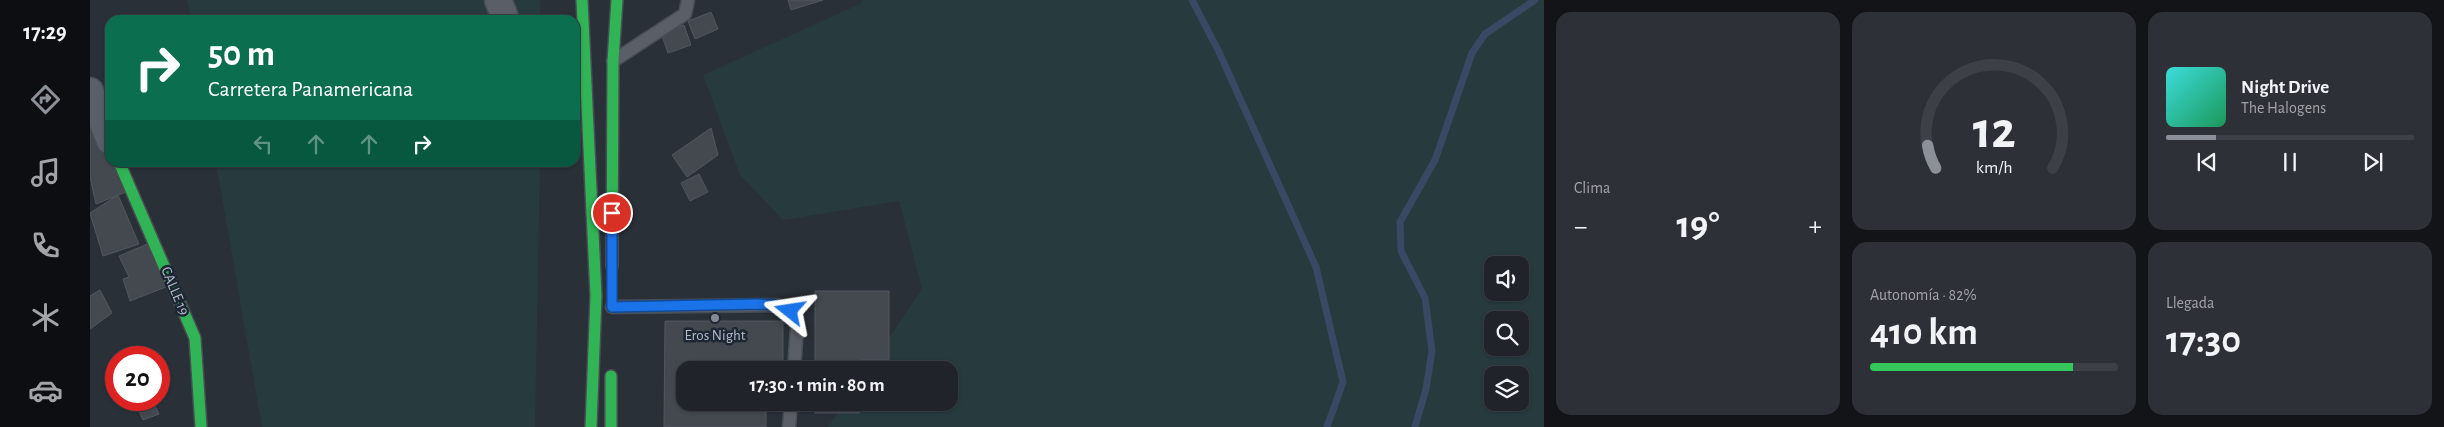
<!DOCTYPE html>
<html lang="es">
<meta charset="utf-8">
<style>
:root{--surface:#20242a;--page:#2d3036;--text:#f1f3f6;--muted:#a2a4a8;--line:#3d4147;--accent:#8c9099}
body{margin:0;font-family:"Alegreya Sans",sans-serif;background:var(--page);color:var(--text);height:100vh;display:flex;flex-direction:column;font-size:19px;white-space:nowrap}
*{box-sizing:border-box;margin:0}
p{font-size:16px;color:var(--muted)}
.icon{flex:none;width:28px;height:28px;fill:none;stroke:currentColor;stroke-width:2;stroke-linecap:round;stroke-linejoin:round}
.map{position:relative;flex:1;overflow:hidden}
.details{display:flex;flex-direction:column;gap:12px;padding:12px;background:#121417;width:900px}
.details>*{flex:none}
.banner{position:absolute;left:15px;top:15px;width:475px;height:152px;border-radius:15px;box-shadow:0 1px 4px #0004,0 0 0 1px var(--line);background:#0b6e4f;color:#fff;overflow:hidden}
.buttons{position:absolute;left:1394px;top:256px;display:grid;gap:10px}
.buttons a{display:grid;place-items:center;width:45px;height:45px;border-radius:10px;background:var(--surface);box-shadow:0 1px 4px #0004,0 0 0 1px var(--line);font-size:25px}
.speed{position:absolute;left:15px;top:346px;display:flex;gap:10px;font-size:25px;font-weight:700;text-align:center}
.speed>*{display:grid;place-content:center;width:65px;height:65px;border-radius:50%;background:var(--surface);box-shadow:0 1px 4px #0004,0 0 0 1px var(--line);line-height:1}
.speed .limit{border:8px solid #d22;background:#fff;color:#111}
.pin{position:absolute;display:grid;place-items:center;width:42px;height:42px;color:#fff;margin:-21px;border:2px solid #fff;border-radius:50%;box-shadow:0 1px 5px #0007}
.me{position:absolute;width:55px;margin:-28px;rotate:285deg;stroke-linejoin:round;filter:drop-shadow(0 0 4px #0008)}
.turn{display:flex;align-items:center;gap:18px;height:105px;padding:0 20px;font-size:22px}
.turn .icon{width:65px;height:65px;stroke-width:2.5}
.turn b{display:block;font-size:35px;line-height:42px}
.lanes{display:flex;align-items:center;height:48px;padding:0 20px;background:#0003;justify-content:center;gap:25px;direction:ltr}
.lanes .off{opacity:.35}
.big{font-size:38px;font-weight:700;line-height:1.1}
.details .tile{flex:1;display:flex;flex-direction:column;justify-content:center;gap:8px;min-width:0;padding:0 18px;border-radius:15px;background:var(--page)}
.details .dial{align-items:center;gap:0}
.dial svg{height:130px;overflow:visible;fill:none;stroke:var(--line);stroke-width:7;stroke-linecap:round;text-anchor:middle}
.dial text{fill:var(--text);stroke:none}
.song{display:flex;align-items:center;gap:15px}
.cover{width:60px;height:60px;border-radius:8px;background:linear-gradient(135deg,hsl(180 70% 55%),hsl(150 70% 35%))}
.played{height:5px;border-radius:2px;background:linear-gradient(90deg,var(--accent) 20%,var(--line) 20%)}
.keys{display:flex;justify-content:space-around;direction:ltr}
.heat{display:flex;justify-content:space-between;align-items:center;font-size:28px;direction:ltr}
.charge{height:8px;border-radius:4px;background:linear-gradient(90deg,#34c759 82%,var(--line) 0)}
.details .tiles{flex:1;display:grid;gap:12px;grid-template-columns:repeat(3,1fr)}
.tile:first-child{grid-row:span 2}
.trip{position:absolute;left:586px;top:361px;width:282px;height:50px;border-radius:15px;background:var(--surface);box-shadow:0 1px 4px #0004,0 0 0 1px var(--line);font-weight:700;line-height:50px;text-align:center}
main{display:flex;flex:1;min-height:0}
.tab-bar{display:flex;flex-direction:column;width:90px;justify-content:space-around;align-items:center;background:#0d0e11;color:var(--muted)}
.tab-bar .icon{width:35px;height:35px}
.tab-bar .on{color:var(--accent)}
.tab-bar b{font-size:22px;color:var(--text)}
.map>svg:first-child{display:block}
</style>
<main>
<nav class="tab-bar">
<b>17:29</b>
<svg class="icon on" aria-label="directions" viewBox="0 0 24 24"><path d="M12 3l9 9-9 9-9-9zM9 14v-3h6M13 9l2 2-2 2"/></svg>
<svg class="icon" aria-label="music" viewBox="0 0 24 24"><path d="M9 18V5l10-2v13"/><circle cx="6" cy="18" r="3"/><circle cx="16" cy="16" r="3"/></svg>
<svg class="icon" aria-label="phone" viewBox="0 0 24 24"><path d="M5 4h4l2 5-3 2q2 4 5 5l2-3 5 2v4C11 20 4 13 5 4z"/></svg>
<svg class="icon" aria-label="climate" viewBox="0 0 24 24"><path d="M12 3v18M4 7l16 10M4 17L20 7"/></svg>
<svg class="icon" aria-label="car" viewBox="0 0 24 24"><path d="M5 17H2v-5l4-1 3-4h7l3 4 3 1v5h-3M9 17h6M6 11h13"/><circle cx="7" cy="17" r="2"/><circle cx="17" cy="17" r="2"/></svg>
</nav>
<div class="map">
<svg width="1454" height="427" viewBox="0 0 1454 427">
<rect width="100%" height="100%" fill="#2a3038"/>
<!-- green -->
<g fill="#273a3e" fill-rule="evenodd">
<polygon points="97,0 450,0 450,20 101,20"/>
<path d="M 773,0 L 1454,0 L 1454,427 L 738,427 L 755,403 L 860,402 L 860,370 L 777,370 L 832,289 L 809,201 L 693,220 L 650,175 L 613,75 L 772,3 ZM 1402,265 L 1430,265 L 1430,292 L 1402,292 ZM 1402,320 L 1430,320 L 1430,348 L 1402,348 ZM 1402,375 L 1430,375 L 1430,402 L 1402,402 Z"/>
<polygon points="126,163 450,163 445,427 172,427"/>
</g>
<g fill="none" stroke-linecap="round" stroke-linejoin="round">
<!-- stream -->
<g stroke="#384963" stroke-width="7">
<polyline points="1102,0 1129,52 1226,267 1253,382 1237,427"/>
<polyline points="1325,427 1336,389 1342,351 1335,298 1311,251 1310,222 1345,160 1382,53 1395,34 1445,0"/>
</g>
</g>
<!-- building -->
<g fill="#444950" stroke="#52575f">
<polygon points="698,0 733,0 701,10"/>
<polygon points="621,12 628,29 605,39 598,21"/>
<polygon points="594,25 601,45 578,53 571,33"/>
<polygon points="0,102 36,192 6,204 0,177"/>
<polygon points="621,128 628,155 597,177 582,155"/>
<polygon points="609,174 618,192 600,201 591,183"/>
<polygon points="28,195 49,244 13,256 0,213"/>
<polygon points="60,243 76,287 40,301 33,279 39,277 29,256"/>
<polygon points="10,290 22,313 0,329 0,296"/>
<polygon points="725,291 799,291 799,360 770,360 769,370 725,370"/>
<polygon points="575,321 693,321 693,370 595,370 595,402 676,402 676,427 574,427"/>
<polygon points="62,400 69,414 53,420 46,404"/>
<rect x="725" y="402" width="44" height="11"/>
</g>
<g fill="none" stroke-linecap="round" stroke-linejoin="round">
<!-- lane casing -->
<g stroke="#484c53" stroke-width="15">
<g id="lane">
<polyline points="523,61 595,14 598,0"/>
<polyline points="522,307 687,305 699,311 707,327 704,370"/>
<polyline points="699,427 701,402"/>
</g>
</g>
<!-- street casing -->
<g stroke="#484c53" stroke-width="29">
<g id="street">
<polyline points="408,0 416,20"/>
<polyline points="0,91 20,141"/>
</g>
</g>
<!-- fast casing -->
<g stroke="#484c53" stroke-width="14">
<g id="fast">
<polyline points="492,0 506,296 501,427"/>
<polyline points="29,162 105,338 111,427"/>
<polyline points="522,266 523,61 527,0"/>
<polyline points="521,376 521,427"/>
</g>
</g>
<!-- lane -->
<use href="#lane" stroke="#5a5e66" stroke-width="12"/>
<!-- street -->
<use href="#street" stroke="#5a5e66" stroke-width="26"/>
<!-- fast -->
<use href="#fast" stroke="#30b455" stroke-width="11"/>
</g>
<g fill="none" stroke-linecap="round" stroke-linejoin="round">
<!-- route casing -->
<g stroke="#114b97" stroke-width="12">
<polyline id="route" points="522,213 522,307 668,304 687,305 700,311"/>
</g>
<!-- route -->
<use href="#route" stroke="#1a73e8" stroke-width="9"/>
</g>
<!-- markers -->
<circle fill="#848b96" stroke="#1d2633" stroke-width="2" cx="625" cy="318" r="5"/>
<g text-anchor="middle" dominant-baseline="central" stroke-width="5" stroke-linejoin="round" paint-order="stroke">
<!-- street labels -->
<g font-size="15" fill="#b4bcc9" stroke="#1d2633">
<text transform="translate(85 291) rotate(67)">CALLE 19</text>
</g>
<!-- poi labels -->
<g font-size="15" fill="#b4bcc9" stroke="#1d2633">
<text x="625" y="335">Eros Night</text>
</g>
</g>
</svg>
<div class="buttons">
<a><svg class="icon" aria-label="sound" viewBox="0 0 24 24"><path d="M4 9h4l5-4v14l-5-4H4zM17 9q2 3 0 6"/></svg></a>
<a><svg class="icon" aria-label="search" viewBox="0 0 24 24"><circle cx="10" cy="10" r="6"/><path d="M15 15l6 6"/></svg></a>
<a><svg class="icon" aria-label="layers" viewBox="0 0 24 24"><path d="M12 4l9 5-9 5-9-5zM3 14l9 5 9-5"/></svg></a>
</div>
<div class="speed"><div class="limit">20</div></div>
<div class="pin" style="left:522px;top:213px;background:#d93025"><svg class="icon" aria-label="arrive" viewBox="0 0 24 24"><path d="M6 21V4h12l-3 4 3 4H6"/></svg></div>
<svg class="me" style="left:700px;top:311px" viewBox="-20 -20 40 40"><path d="M0-17L14 15 0 8-14 15z" fill="#1a73e8" stroke="#fff" stroke-width="4"/></svg>
<div class="trip">17:30 · 1 min · 80 m</div>
<div class="banner">
<div class="turn"><svg class="icon" aria-label="right" viewBox="0 0 24 24"><path d="M7 20v-9h11M14 6l5 5-5 5"/></svg><div><b>50 m</b>Carretera Panamericana</div></div>
<div class="lanes"><svg class="icon off" aria-label="left" viewBox="0 0 24 24"><path d="M17 20v-9H6M10 6l-5 5 5 5"/></svg><svg class="icon off" aria-label="ahead" viewBox="0 0 24 24"><path d="M12 20V5M6 11l6-6 6 6"/></svg><svg class="icon off" aria-label="ahead" viewBox="0 0 24 24"><path d="M12 20V5M6 11l6-6 6 6"/></svg><svg class="icon" aria-label="right" viewBox="0 0 24 24"><path d="M7 20v-9h11M14 6l5 5-5 5"/></svg></div>
</div>
</div>
<section class="details">
<div class="tiles">
<div class="tile"><p>Clima</p>
<div class="heat"><a>−</a><b class="big">19°</b><a>+</a></div>
</div>
<div class="tile dial"><svg viewBox="0 0 100 80">
<path d="M14 69A42 42 0 1 1 86 69"/>
<path d="M14 69A42 42 0 0 1 9 55" stroke="#8c9099"/>
<text x="50" y="56" font-size="32" font-weight="700">12</text>
<text x="50" y="72" font-size="11">km/h</text>
</svg></div>
<div class="tile">
<div class="song"><i class="cover"></i><div><b>Night Drive</b><p>The Halogens</p></div></div>
<div class="played"></div>
<div class="keys"><svg class="icon" aria-label="previous" viewBox="0 0 24 24"><path d="M18 5L8 12l10 7zM5 5v14"/></svg><svg class="icon" aria-label="pause" viewBox="0 0 24 24"><path d="M8 5v14M16 5v14"/></svg><svg class="icon" aria-label="next" viewBox="0 0 24 24"><path d="M6 5l10 7-10 7zM19 5v14"/></svg></div>
</div>
<div class="tile"><p>Autonomía · 82%</p><b class="big">410 km</b><div class="charge"></div></div>
<div class="tile"><p>Llegada</p><b class="big">17:30</b></div>
</div>
</section>
</main>
